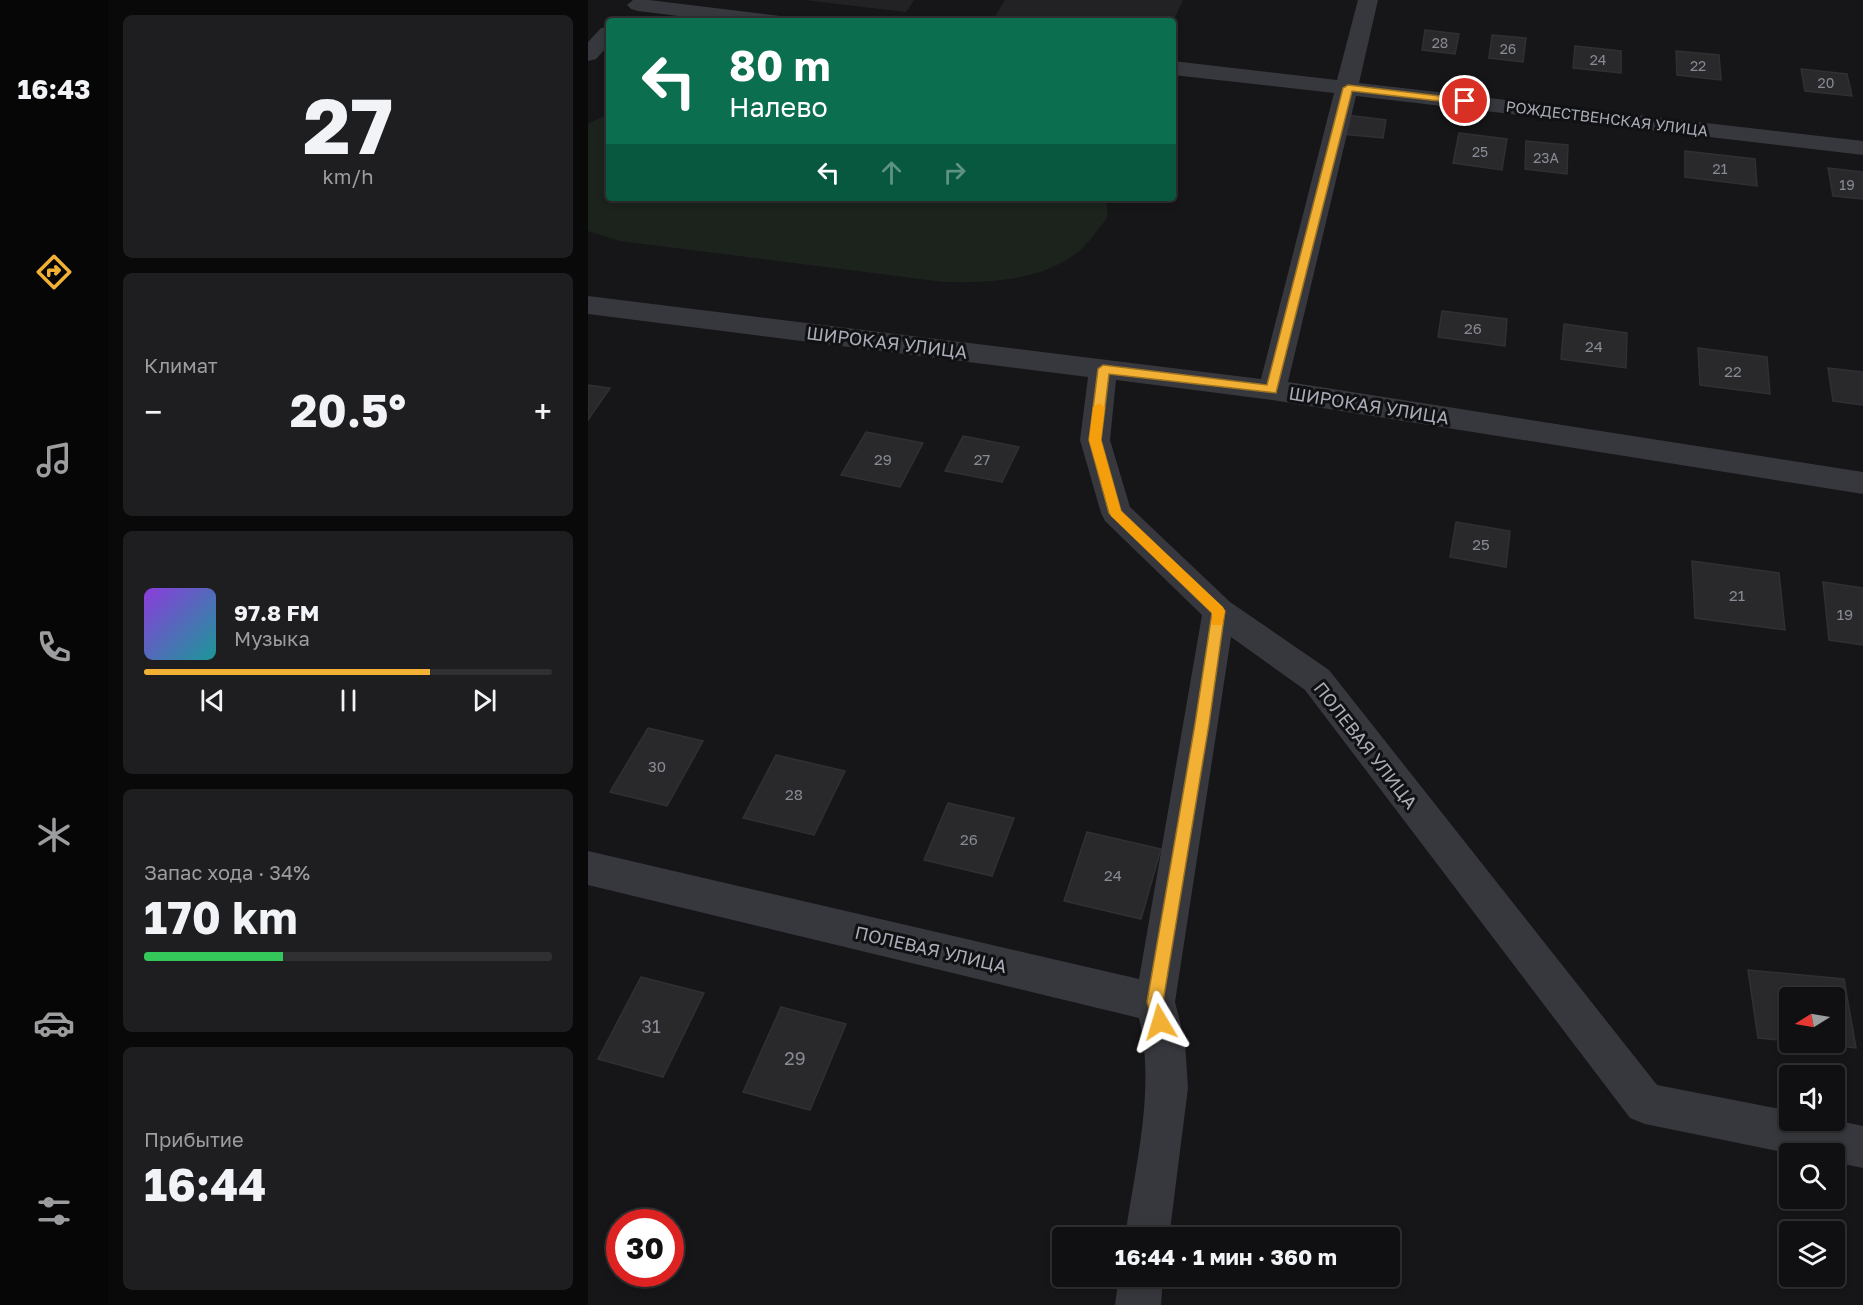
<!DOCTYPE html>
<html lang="ru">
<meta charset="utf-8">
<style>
:root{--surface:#101012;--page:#1e1e20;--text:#f1f3f6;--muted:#9c9d9f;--line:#303032;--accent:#f2b134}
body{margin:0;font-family:"Golos Text",sans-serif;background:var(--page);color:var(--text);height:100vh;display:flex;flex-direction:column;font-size:22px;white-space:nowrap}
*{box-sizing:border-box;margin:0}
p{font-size:20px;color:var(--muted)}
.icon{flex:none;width:33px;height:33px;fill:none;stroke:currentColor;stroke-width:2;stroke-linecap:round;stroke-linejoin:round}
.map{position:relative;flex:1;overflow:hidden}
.panel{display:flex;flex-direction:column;gap:15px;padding:15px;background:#09090a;width:480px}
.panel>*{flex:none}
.hud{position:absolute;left:18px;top:18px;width:570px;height:183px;border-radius:6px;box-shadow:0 3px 9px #0003,0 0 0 2px var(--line);background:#0b6e4f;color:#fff;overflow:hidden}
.needle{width:39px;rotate:259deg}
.buttons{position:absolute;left:1191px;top:987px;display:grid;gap:12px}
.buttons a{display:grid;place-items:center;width:66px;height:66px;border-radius:6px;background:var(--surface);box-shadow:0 3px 9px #0003,0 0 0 2px var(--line);font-size:30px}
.speed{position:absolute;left:18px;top:1209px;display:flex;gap:12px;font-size:30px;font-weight:700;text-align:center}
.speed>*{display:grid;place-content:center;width:78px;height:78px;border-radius:50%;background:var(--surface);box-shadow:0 3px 9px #0003,0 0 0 2px var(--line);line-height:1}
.speed .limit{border:9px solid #d22;background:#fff;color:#111}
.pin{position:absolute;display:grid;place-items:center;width:51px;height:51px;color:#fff;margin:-26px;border:3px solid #fff;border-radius:50%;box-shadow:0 2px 6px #0007}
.me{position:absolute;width:66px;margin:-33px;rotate:353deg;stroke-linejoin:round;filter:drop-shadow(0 0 4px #0008)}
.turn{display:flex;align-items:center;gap:21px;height:126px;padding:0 24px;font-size:27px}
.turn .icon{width:78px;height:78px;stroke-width:2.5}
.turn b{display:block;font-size:42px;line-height:51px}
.lanes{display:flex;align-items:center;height:57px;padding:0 24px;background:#0003;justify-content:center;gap:30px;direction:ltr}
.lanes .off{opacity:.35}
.big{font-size:45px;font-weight:700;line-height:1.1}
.panel .tile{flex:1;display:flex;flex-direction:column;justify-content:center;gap:9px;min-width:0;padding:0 21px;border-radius:9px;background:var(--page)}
.panel .dial{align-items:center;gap:0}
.dial b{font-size:78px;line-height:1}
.song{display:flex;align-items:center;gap:18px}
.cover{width:72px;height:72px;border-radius:9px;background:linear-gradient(135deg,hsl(270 70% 55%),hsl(180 70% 35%))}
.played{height:6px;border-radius:3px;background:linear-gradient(90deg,var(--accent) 70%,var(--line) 70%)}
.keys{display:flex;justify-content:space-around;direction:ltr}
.heat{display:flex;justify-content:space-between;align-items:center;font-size:33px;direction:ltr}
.charge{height:9px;border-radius:4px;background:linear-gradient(90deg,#34c759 34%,var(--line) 0)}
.trip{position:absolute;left:464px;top:1227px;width:348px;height:60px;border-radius:6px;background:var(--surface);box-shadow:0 3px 9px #0003,0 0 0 2px var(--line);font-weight:700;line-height:60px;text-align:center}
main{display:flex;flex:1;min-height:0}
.menu{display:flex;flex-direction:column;width:108px;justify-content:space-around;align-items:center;background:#060607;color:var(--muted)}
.menu .icon{width:42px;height:42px}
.menu .current{color:var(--accent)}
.menu b{font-size:27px;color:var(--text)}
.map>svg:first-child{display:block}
</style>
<main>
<nav class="menu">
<b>16:43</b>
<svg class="icon current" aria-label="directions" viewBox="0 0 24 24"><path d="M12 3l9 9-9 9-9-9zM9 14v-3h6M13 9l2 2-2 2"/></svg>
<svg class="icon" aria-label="music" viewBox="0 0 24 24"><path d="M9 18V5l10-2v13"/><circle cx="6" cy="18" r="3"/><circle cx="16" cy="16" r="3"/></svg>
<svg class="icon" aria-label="phone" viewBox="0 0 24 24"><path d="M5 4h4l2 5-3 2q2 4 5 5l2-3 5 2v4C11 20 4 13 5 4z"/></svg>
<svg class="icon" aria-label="climate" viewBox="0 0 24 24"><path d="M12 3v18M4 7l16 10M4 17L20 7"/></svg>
<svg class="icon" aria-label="car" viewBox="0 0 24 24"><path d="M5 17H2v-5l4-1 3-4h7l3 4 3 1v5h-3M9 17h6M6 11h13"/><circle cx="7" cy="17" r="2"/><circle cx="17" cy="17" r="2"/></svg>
<svg class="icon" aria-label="filters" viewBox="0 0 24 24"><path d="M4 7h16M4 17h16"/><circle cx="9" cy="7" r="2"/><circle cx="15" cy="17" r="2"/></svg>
</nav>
<section class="panel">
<div class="tile dial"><b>27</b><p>km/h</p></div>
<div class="tile"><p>Климат</p>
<div class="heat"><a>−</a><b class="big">20.5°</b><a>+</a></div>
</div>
<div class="tile">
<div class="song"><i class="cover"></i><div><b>97.8 FM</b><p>Музыка</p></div></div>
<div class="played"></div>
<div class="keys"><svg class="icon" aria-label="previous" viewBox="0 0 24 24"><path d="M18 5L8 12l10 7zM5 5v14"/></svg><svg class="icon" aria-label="pause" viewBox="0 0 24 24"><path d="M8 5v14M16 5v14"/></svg><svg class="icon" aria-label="next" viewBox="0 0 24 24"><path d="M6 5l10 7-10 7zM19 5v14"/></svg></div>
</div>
<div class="tile"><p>Запас хода · 34%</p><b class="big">170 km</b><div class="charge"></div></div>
<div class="tile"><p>Прибытие</p><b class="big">16:44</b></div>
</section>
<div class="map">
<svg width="1275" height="1305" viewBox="0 0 1275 1305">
<rect width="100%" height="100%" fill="#161618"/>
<!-- built -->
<g fill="#222225">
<polygon points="216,0 326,0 318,12"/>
<polygon points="417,0 595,0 585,22 405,20"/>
</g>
<!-- green -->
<path fill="#1c231d" d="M 21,113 L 21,198 L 518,198 C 519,203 520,212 519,217 C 517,222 511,228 508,232 C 476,280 408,283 356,282 L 32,241 L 0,231 L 0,124 Z"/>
<!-- building -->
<g fill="#29292c" stroke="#303034" stroke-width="1.5">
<polygon points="837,30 871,34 867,54 834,50"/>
<polygon points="904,35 938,38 935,62 901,58"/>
<polygon points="987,46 1033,51 1033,73 985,68"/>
<polygon points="1088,51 1131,55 1133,80 1089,75"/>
<polygon points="1213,69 1259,74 1264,96 1217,91"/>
<polygon points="758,115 798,120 795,138 754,134"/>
<polygon points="871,133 919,139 914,170 865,163"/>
<polygon points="938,141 980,145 979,174 937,169"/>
<polygon points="1097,151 1167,159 1169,186 1097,177"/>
<polygon points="1240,168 1275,172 1275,199 1245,196"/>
<polygon points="854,311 919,319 917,346 850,337"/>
<polygon points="976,324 1039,333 1038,368 973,359"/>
<polygon points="1110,348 1179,357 1182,394 1112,385"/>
<polygon points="1240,368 1275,372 1275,405 1245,401"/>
<polygon points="0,385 22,388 0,420"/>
<polygon points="278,432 335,443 312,487 253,475"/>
<polygon points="375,436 431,447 414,482 357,471"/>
<polygon points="868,522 922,531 918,567 862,557"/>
<polygon points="1104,561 1191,573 1197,630 1107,618"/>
<polygon points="1235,582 1275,588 1275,645 1241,640"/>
<polygon points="60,728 115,741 79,806 22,792"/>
<polygon points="188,755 257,771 226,835 155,818"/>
<polygon points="360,803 426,818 404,876 336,860"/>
<polygon points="499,832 573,849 553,919 476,901"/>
<polygon points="1160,970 1256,979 1268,1048 1216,1042 1246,1042 1246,998 1202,998 1202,1041 1170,1038"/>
<polygon points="53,977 116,993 75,1077 10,1059"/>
<polygon points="193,1007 258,1024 222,1110 155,1092"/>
</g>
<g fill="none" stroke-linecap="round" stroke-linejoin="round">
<!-- street -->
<g fill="#37383d" fill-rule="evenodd">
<polygon points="61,0 184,15 192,16 195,21 131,21 50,11 43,9 39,5 45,0"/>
<path d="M 770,0 L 790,0 L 771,83 L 1275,141 L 1275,155 L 768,96 L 700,382 L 1275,472 L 1275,494 L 684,400 L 528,380 L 522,440 L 542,507 L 642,602 L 741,670 L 1069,1085 L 1202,1111 L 1202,1120 L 1246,1120 L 1275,1126 L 1275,1168 L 1246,1162 L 1246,1154 L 1204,1154 L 1057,1124 L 1042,1118 L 717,690 L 643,637 L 587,1002 L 597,1042 L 600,1088 L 581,1238 L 537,1238 C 547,1166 568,1089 551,1018 L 0,885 L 0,851 L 551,979 L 614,615 L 517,521 L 513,513 L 492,440 L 500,377 L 0,314 L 0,296 L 673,379 L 746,93 L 585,75 L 585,61 L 749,80 Z"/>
<polygon points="21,27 21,45 8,59 0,61 0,42 13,28"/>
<polygon points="531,1276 575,1276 573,1305 527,1305"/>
</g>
</g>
<!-- route -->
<polygon fill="#f2b134" stroke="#9d7322" stroke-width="1.5" points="760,85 877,99 882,101 877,104 764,91 688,393 521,374 513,440 533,511 637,611 621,724 575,1002 580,1022 578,1028 572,1030 566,1028 559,1002 607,724 624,613 521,513 501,440 510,369 515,365 679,385 755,88"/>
<!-- slow -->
<polygon fill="#f59e0b" points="511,403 517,407 513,440 533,511 635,607 637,611 634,625 624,625 624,613 523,516 501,440 505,407"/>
<g text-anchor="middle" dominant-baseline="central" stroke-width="6" stroke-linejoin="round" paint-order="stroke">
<!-- far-number labels -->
<g font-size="14" fill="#888b94">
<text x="852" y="42">28</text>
<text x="920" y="48">26</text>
<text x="1010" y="59">24</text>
<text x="1110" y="65">22</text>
<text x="1238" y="82">20</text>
<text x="892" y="151">25</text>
<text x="958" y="157">23А</text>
<text x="1132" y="168">21</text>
<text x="1259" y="184">19</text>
</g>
<!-- far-street labels -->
<g font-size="15" fill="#a8adb8" stroke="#111113">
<text transform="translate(1019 118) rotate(7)">РОЖДЕСТВЕНСКАЯ УЛИЦА</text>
</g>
<!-- number labels -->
<g font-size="15" fill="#888b94">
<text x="885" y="328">26</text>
<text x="1006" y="346">24</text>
<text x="1145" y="371">22</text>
<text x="295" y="459">29</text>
<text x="394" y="459">27</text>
<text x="893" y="544">25</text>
<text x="1149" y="595">21</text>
<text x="1257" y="614">19</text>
<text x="69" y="766">30</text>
<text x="206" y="794">28</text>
<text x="381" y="839">26</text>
<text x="525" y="875">24</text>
</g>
<!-- street labels -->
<g font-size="18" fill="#a8adb8" stroke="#111113">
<text transform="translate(299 342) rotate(7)">ШИРОКАЯ УЛИЦА</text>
<text transform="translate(781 405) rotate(9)">ШИРОКАЯ УЛИЦА</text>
<text transform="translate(778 745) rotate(52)">ПОЛЕВАЯ УЛИЦА</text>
<text transform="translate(343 949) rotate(13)">ПОЛЕВАЯ УЛИЦА</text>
</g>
<!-- near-number labels -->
<g font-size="18" fill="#888b94">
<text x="63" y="1026">31</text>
<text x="207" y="1058">29</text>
</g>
</g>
</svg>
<div class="buttons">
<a><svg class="needle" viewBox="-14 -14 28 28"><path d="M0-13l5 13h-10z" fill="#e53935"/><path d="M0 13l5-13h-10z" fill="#9c9d9f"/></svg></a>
<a><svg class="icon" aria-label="sound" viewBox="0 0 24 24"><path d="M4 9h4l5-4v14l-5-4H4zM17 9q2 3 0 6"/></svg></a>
<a><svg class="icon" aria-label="search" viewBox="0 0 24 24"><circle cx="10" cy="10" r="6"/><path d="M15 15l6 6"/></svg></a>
<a><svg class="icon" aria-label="layers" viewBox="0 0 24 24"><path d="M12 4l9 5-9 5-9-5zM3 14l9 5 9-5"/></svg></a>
</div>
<div class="speed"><div class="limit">30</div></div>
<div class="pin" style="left:877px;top:101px;background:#d93025"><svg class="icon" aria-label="arrive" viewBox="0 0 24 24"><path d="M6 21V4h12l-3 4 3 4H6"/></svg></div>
<svg class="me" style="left:572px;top:1022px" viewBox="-20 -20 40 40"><path d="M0-17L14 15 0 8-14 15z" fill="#f2b134" stroke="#fff" stroke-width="4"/></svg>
<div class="trip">16:44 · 1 мин · 360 m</div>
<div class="hud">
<div class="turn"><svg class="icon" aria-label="left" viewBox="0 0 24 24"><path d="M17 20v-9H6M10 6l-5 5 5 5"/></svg><div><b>80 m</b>Налево</div></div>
<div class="lanes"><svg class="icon" aria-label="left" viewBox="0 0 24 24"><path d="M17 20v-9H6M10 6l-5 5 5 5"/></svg><svg class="icon off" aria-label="ahead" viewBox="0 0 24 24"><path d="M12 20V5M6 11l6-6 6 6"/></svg><svg class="icon off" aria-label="right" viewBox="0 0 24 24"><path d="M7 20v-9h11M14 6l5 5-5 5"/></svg></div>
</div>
</div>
</main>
